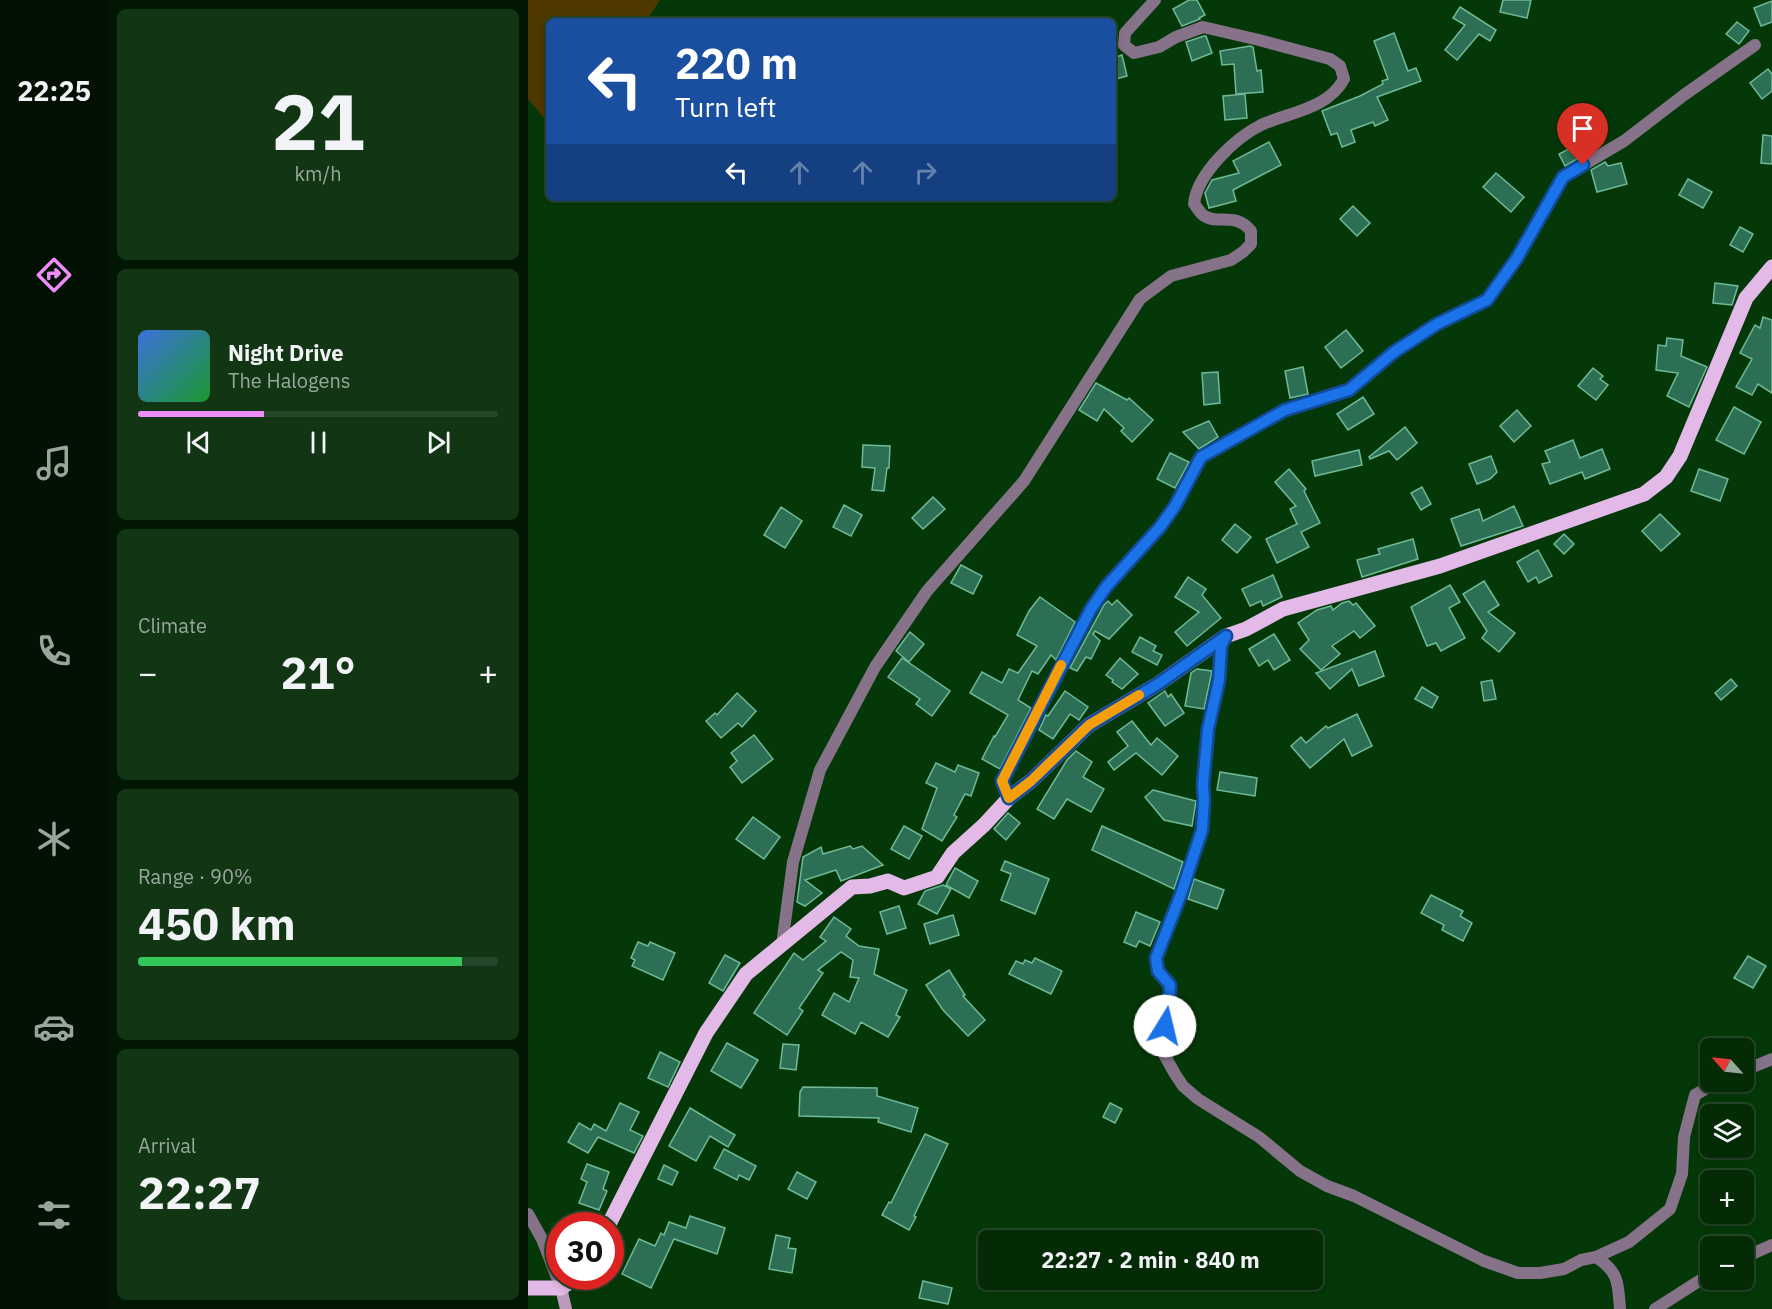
<!DOCTYPE html>
<meta charset="utf-8">
<style>
:root{--surface:#042a06;--page:#123614;--text:#f1f3f6;--muted:#97a79b;--line:#254628;--accent:#ee8cf8}
body{margin:0;font-family:"IBM Plex Sans",sans-serif;background:var(--page);color:var(--text);height:100vh;display:flex;flex-direction:column;font-size:22px;white-space:nowrap}
*{box-sizing:border-box;margin:0}
p{font-size:20px;color:var(--muted)}
.icon{flex:none;width:33px;height:33px;fill:none;stroke:currentColor;stroke-width:2;stroke-linecap:round;stroke-linejoin:round}
.map{position:relative;flex:1;overflow:hidden}
.sheet{display:flex;flex-direction:column;gap:9px;padding:9px;background:#021703;width:420px}
.sheet>*{flex:none}
.hud{position:absolute;left:18px;top:18px;width:570px;height:183px;border-radius:9px;box-shadow:0 3px 9px #0003,0 0 0 2px var(--line);background:#1a4fa0;color:#fff;overflow:hidden}
.needle{width:39px;rotate:297deg}
.tools{position:absolute;left:1172px;top:1038px;display:grid;gap:12px}
.tools a{display:grid;place-items:center;width:54px;height:54px;border-radius:9px;background:var(--surface);box-shadow:0 3px 9px #0003,0 0 0 2px var(--line);font-size:30px}
.speed{position:absolute;left:18px;top:1212px;display:flex;gap:12px;font-size:30px;font-weight:700;text-align:center}
.speed>*{display:grid;place-content:center;width:78px;height:78px;border-radius:50%;background:var(--surface);box-shadow:0 3px 9px #0003,0 0 0 2px var(--line);line-height:1}
.speed .limit{border:9px solid #d22;background:#fff;color:#111}
.pin{position:absolute;display:grid;place-items:center;width:51px;height:51px;color:#fff;margin:-62px -26px;border-radius:50% 50% 50% 0;rotate:-45deg;box-shadow:0 0 6px #0007}
.pin .icon{rotate:45deg}
.me{position:absolute;width:66px;margin:-33px;rotate:9deg;stroke-linejoin:round;filter:drop-shadow(0 0 4px #0008)}
.turn{display:flex;align-items:center;gap:21px;height:126px;padding:0 30px;font-size:27px}
.turn .icon{width:78px;height:78px;stroke-width:2.5}
.turn b{display:block;font-size:42px;line-height:51px}
.lanes{display:flex;align-items:center;height:57px;padding:0 30px;background:#0003;justify-content:center;gap:30px;direction:ltr}
.lanes .off{opacity:.35}
.big{font-size:45px;font-weight:700;line-height:1.1}
.sheet .card{flex:1;display:flex;flex-direction:column;justify-content:center;gap:9px;min-width:0;padding:0 21px;border-radius:9px;background:var(--page)}
.sheet .dial{align-items:center;gap:0}
.dial b{font-size:78px;line-height:1}
.song{display:flex;align-items:center;gap:18px}
.cover{width:72px;height:72px;border-radius:9px;background:linear-gradient(135deg,hsl(220 70% 55%),hsl(130 70% 35%))}
.played{height:6px;border-radius:3px;background:linear-gradient(90deg,var(--accent) 35%,var(--line) 35%)}
.keys{display:flex;justify-content:space-around;direction:ltr}
.heat{display:flex;justify-content:space-between;align-items:center;font-size:33px;direction:ltr}
.charge{height:9px;border-radius:4px;background:linear-gradient(90deg,#34c759 90%,var(--line) 0)}
.trip{position:absolute;left:450px;top:1230px;width:345px;height:60px;border-radius:9px;background:var(--surface);box-shadow:0 3px 9px #0003,0 0 0 2px var(--line);font-weight:700;line-height:60px;text-align:center}
main{display:flex;flex:1;min-height:0}
.tabs{display:flex;flex-direction:column;width:108px;justify-content:space-around;align-items:center;background:#021102;color:var(--muted)}
.tabs .icon{width:42px;height:42px}
.tabs .current{color:var(--accent)}
.tabs b{font-size:27px;color:var(--text)}
.map>svg:first-child{display:block}
</style>
<main>
<nav class="tabs">
<b>22:25</b>
<svg class="icon current" aria-label="directions" viewBox="0 0 24 24"><path d="M12 3l9 9-9 9-9-9zM9 14v-3h6M13 9l2 2-2 2"/></svg>
<svg class="icon" aria-label="music" viewBox="0 0 24 24"><path d="M9 18V5l10-2v13"/><circle cx="6" cy="18" r="3"/><circle cx="16" cy="16" r="3"/></svg>
<svg class="icon" aria-label="phone" viewBox="0 0 24 24"><path d="M5 4h4l2 5-3 2q2 4 5 5l2-3 5 2v4C11 20 4 13 5 4z"/></svg>
<svg class="icon" aria-label="climate" viewBox="0 0 24 24"><path d="M12 3v18M4 7l16 10M4 17L20 7"/></svg>
<svg class="icon" aria-label="car" viewBox="0 0 24 24"><path d="M5 17H2v-5l4-1 3-4h7l3 4 3 1v5h-3M9 17h6M6 11h13"/><circle cx="7" cy="17" r="2"/><circle cx="17" cy="17" r="2"/></svg>
<svg class="icon" aria-label="filters" viewBox="0 0 24 24"><path d="M4 7h16M4 17h16"/><circle cx="9" cy="7" r="2"/><circle cx="15" cy="17" r="2"/></svg>
</nav>
<section class="sheet">
<div class="card dial"><b>21</b><p>km/h</p></div>
<div class="card">
<div class="song"><i class="cover"></i><div><b>Night Drive</b><p>The Halogens</p></div></div>
<div class="played"></div>
<div class="keys"><svg class="icon" aria-label="previous" viewBox="0 0 24 24"><path d="M18 5L8 12l10 7zM5 5v14"/></svg><svg class="icon" aria-label="pause" viewBox="0 0 24 24"><path d="M8 5v14M16 5v14"/></svg><svg class="icon" aria-label="next" viewBox="0 0 24 24"><path d="M6 5l10 7-10 7zM19 5v14"/></svg></div>
</div>
<div class="card"><p>Climate</p>
<div class="heat"><a>−</a><b class="big">21°</b><a>+</a></div>
</div>
<div class="card"><p>Range · 90%</p><b class="big">450 km</b><div class="charge"></div></div>
<div class="card"><p>Arrival</p><b class="big">22:27</b></div>
</section>
<div class="map">
<svg width="1244" height="1309" viewBox="0 0 1244 1309">
<rect width="100%" height="100%" fill="#053808"/>
<!-- green -->
<polygon fill="#4e3800" points="0,0 132,0 118,21 21,21 21,124 0,99"/>
<!-- building -->
<g fill="#2d6f54" stroke="#6eba98" stroke-width="1.5">
<polygon points="661,0 669,0 677,15 671,18 672,19 654,26 645,9"/>
<polygon points="975,0 1003,0 999,18 972,12"/>
<polygon points="1244,1 1244,22 1233,26 1226,8"/>
<polygon points="932,7 968,30 962,41 951,34 929,60 917,50 937,25 925,18"/>
<polygon points="1209,22 1221,31 1211,44 1198,34"/>
<polygon points="866,33 880,71 888,68 893,81 849,97 860,120 847,126 845,122 823,130 827,142 814,147 809,133 803,135 794,111 832,96 855,84 854,81 860,79 846,41"/>
<polygon points="676,36 678,36 684,53 664,61 658,42"/>
<polygon points="722,46 725,47 729,71 733,70 735,92 708,94 706,64 694,65 692,51"/>
<polygon points="594,55 599,76 585,80 585,58"/>
<polygon points="1240,69 1244,74 1244,91 1234,99 1222,83"/>
<polygon points="717,94 719,118 697,120 695,96"/>
<polygon points="1235,135 1244,136 1244,164 1233,163"/>
<polygon points="1066,140 1070,147 1037,166 1031,154 1056,141 1058,144"/>
<polygon points="741,142 753,165 705,190 708,201 681,208 677,193 684,180 711,173 705,161"/>
<polygon points="1077,162 1080,166 1093,163 1099,184 1069,192 1063,170"/>
<polygon points="968,173 996,197 983,212 955,187"/>
<polygon points="1160,179 1184,192 1175,208 1151,195"/>
<polygon points="825,206 842,223 829,236 812,219"/>
<polygon points="1212,227 1225,234 1215,252 1202,245"/>
<polygon points="1187,283 1210,286 1204,305 1185,303"/>
<polygon points="1235,317 1244,320 1244,393 1230,384 1224,395 1208,387 1224,359 1212,353 1227,325 1232,328"/>
<polygon points="818,330 835,351 813,368 797,347"/>
<polygon points="1139,338 1155,340 1153,356 1179,367 1161,407 1139,396 1150,373 1128,370 1130,345 1138,346"/>
<polygon points="775,367 780,394 762,398 757,371"/>
<polygon points="1065,368 1075,376 1072,379 1080,385 1068,400 1050,386"/>
<polygon points="690,372 692,403 676,405 674,373"/>
<polygon points="568,383 599,400 601,398 625,420 604,442 593,431 596,428 576,409 569,421 551,410"/>
<polygon points="835,397 846,414 820,430 809,414"/>
<polygon points="1206,407 1233,422 1216,454 1188,440"/>
<polygon points="989,410 1003,426 986,442 972,426"/>
<polygon points="681,421 690,437 671,449 655,432"/>
<polygon points="877,427 889,443 869,460 861,451 842,459 841,457"/>
<polygon points="1045,440 1052,458 1074,449 1082,469 1057,479 1054,472 1022,484 1014,464 1022,462 1017,451"/>
<polygon points="335,445 362,446 361,468 359,468 356,491 344,490 347,468 334,467"/>
<polygon points="831,450 834,465 787,476 784,461"/>
<polygon points="642,453 661,462 647,488 629,479"/>
<polygon points="963,456 969,472 962,479 949,484 941,464"/>
<polygon points="761,469 778,489 776,491 792,523 773,532 781,547 749,563 738,539 769,524 762,509 768,506 747,482"/>
<polygon points="1171,469 1200,479 1192,501 1163,491"/>
<polygon points="894,487 903,504 893,510 883,493"/>
<polygon points="405,497 417,509 395,529 384,518"/>
<polygon points="316,505 334,515 323,536 305,527"/>
<polygon points="986,506 995,526 933,546 923,519 951,509 955,521"/>
<polygon points="253,507 274,521 257,548 236,535"/>
<polygon points="1132,514 1152,534 1133,551 1114,531"/>
<polygon points="707,524 723,537 709,553 694,540"/>
<polygon points="1036,534 1046,544 1036,554 1026,544"/>
<polygon points="885,539 890,559 834,577 829,560 852,554 850,549"/>
<polygon points="1010,550 1024,576 1011,583 1008,577 1000,582 989,562"/>
<polygon points="433,565 454,576 445,594 423,583"/>
<polygon points="745,575 754,597 735,606 733,601 722,606 714,589"/>
<polygon points="660,577 678,589 674,595 693,618 659,646 647,632 671,612 647,597"/>
<polygon points="956,581 971,605 960,612 987,633 971,652 954,638 959,631 935,594"/>
<polygon points="922,585 932,602 921,608 937,638 913,651 908,643 899,646 883,607"/>
<polygon points="512,597 547,622 528,660 523,655 510,674 504,671 490,700 503,708 472,769 454,759 466,736 467,737 480,715 442,693 454,672 474,683 481,669 490,673 509,646 489,635 501,611"/>
<polygon points="589,600 604,615 581,639 567,631 565,634 572,641 563,659 558,657 549,671 542,668 576,605 580,601 584,605"/>
<polygon points="821,601 825,605 828,603 847,626 832,638 826,631 804,646 812,654 793,670 772,649 781,640 770,623 789,610 803,606 805,610 814,603"/>
<polygon points="382,632 396,644 381,662 368,651"/>
<polygon points="746,634 762,660 746,670 740,660 731,666 721,649"/>
<polygon points="612,637 628,646 625,651 634,655 629,665 604,652"/>
<polygon points="847,651 856,676 831,686 824,669 802,689 788,673"/>
<polygon points="374,658 422,691 404,716 388,704 392,699 360,677"/>
<polygon points="592,658 610,674 594,689 584,682 585,680 578,675"/>
<polygon points="669,669 684,671 676,709 657,706 663,673"/>
<polygon points="1203,679 1209,686 1193,700 1187,693"/>
<polygon points="964,680 968,699 956,701 953,682"/>
<polygon points="894,687 910,697 904,708 887,699"/>
<polygon points="537,691 560,707 551,720 542,714 525,739 511,730 518,715 520,716"/>
<polygon points="637,691 640,697 643,694 656,713 637,726 620,703"/>
<polygon points="209,693 228,711 214,727 210,723 193,738 178,721 187,713 189,715"/>
<polygon points="829,714 844,746 824,756 816,739 782,768 763,746 773,737 778,743 798,726 800,728"/>
<polygon points="604,721 623,745 629,738 650,756 634,775 608,753 586,770 580,762 600,746 589,732"/>
<polygon points="226,735 245,759 214,783 202,767 209,761 203,753"/>
<polygon points="548,751 564,762 555,777 576,789 563,812 539,799 526,819 509,809 539,760"/>
<polygon points="408,763 427,772 430,765 451,773 443,796 437,794 426,815 429,817 414,841 394,829 409,788 398,783"/>
<polygon points="692,772 729,778 727,796 689,790"/>
<polygon points="625,790 668,801 664,826 636,820 617,797"/>
<polygon points="480,813 492,823 478,840 466,829"/>
<polygon points="225,817 252,837 236,859 208,839"/>
<polygon points="376,826 394,836 381,859 363,849"/>
<polygon points="574,826 655,862 646,889 564,850"/>
<polygon points="322,846 325,849 334,846 355,865 313,881 308,870 277,880 294,893 277,906 269,902 275,857 293,847 295,854"/>
<polygon points="477,861 521,879 507,914 473,900 483,874 473,870"/>
<polygon points="427,868 450,881 441,898 418,885"/>
<polygon points="666,879 696,890 689,909 660,899"/>
<polygon points="415,885 423,889 409,914 390,904 397,891"/>
<polygon points="903,895 935,911 932,916 944,923 935,941 914,930 916,925 893,913"/>
<polygon points="371,906 378,928 359,934 352,912"/>
<polygon points="608,912 632,922 622,946 611,941 608,947 596,942"/>
<polygon points="425,915 431,935 402,944 396,924"/>
<polygon points="306,917 323,929 318,936 331,946 351,949 346,974 379,990 368,1015 372,1017 360,1037 333,1022 327,1034 294,1015 306,993 321,1002 331,978 322,977 325,960 313,952 290,970 295,973 271,1008 275,1011 259,1035 226,1013 266,953 275,960 298,941 292,937"/>
<polygon points="110,942 120,946 122,942 147,953 135,980 104,966 107,960 103,958"/>
<polygon points="197,955 212,963 195,991 181,983"/>
<polygon points="1220,956 1238,966 1225,988 1206,978"/>
<polygon points="507,958 534,971 523,994 481,974 488,961 495,964 497,960 504,963"/>
<polygon points="421,970 437,995 435,996 457,1020 440,1036 415,1010 398,985"/>
<polygon points="199,1043 230,1060 213,1088 183,1071"/>
<polygon points="255,1044 271,1045 268,1070 252,1068"/>
<polygon points="132,1052 152,1062 140,1087 120,1078"/>
<polygon points="275,1087 349,1088 349,1096 390,1108 383,1132 350,1122 351,1118 271,1116 272,1092"/>
<polygon points="92,1103 111,1112 102,1130 115,1136 106,1153 70,1137 60,1153 40,1142 51,1123 63,1130 66,1124 78,1131"/>
<polygon points="582,1103 594,1109 587,1123 575,1117"/>
<polygon points="162,1108 207,1135 200,1147 182,1136 168,1161 141,1146"/>
<polygon points="397,1134 420,1144 386,1216 388,1217 381,1230 354,1215 361,1202 363,1203"/>
<polygon points="196,1149 228,1166 221,1180 211,1175 209,1180 186,1168"/>
<polygon points="59,1164 81,1172 75,1189 79,1191 71,1210 51,1203 59,1182 53,1179"/>
<polygon points="136,1165 150,1172 144,1185 130,1179"/>
<polygon points="269,1172 288,1182 279,1199 260,1189"/>
<polygon points="162,1216 197,1228 189,1254 146,1239 123,1288 94,1274 111,1239 127,1246 133,1233 136,1235 141,1222 158,1228"/>
<polygon points="248,1235 262,1238 260,1248 268,1249 264,1273 241,1269"/>
<polygon points="395,1281 424,1288 420,1304 391,1298"/>
</g>
<g fill="none" stroke-linecap="round" stroke-linejoin="round">
<!-- street -->
<g stroke="#877389" stroke-width="12">
<path d="M 698,636 L 694,646 L 691,680 L 680,728 L 675,785 L 676,800 L 674,830 L 653,894 L 628,958 L 630,971 L 642,985 L 641,1010 L 633,1042 L 637,1056 L 647,1074 L 655,1086 L 670,1099 L 731,1137 L 772,1171 L 799,1186 L 826,1196 L 956,1261 L 990,1273 L 1012,1273 L 1036,1269 L 1053,1260 L 1068,1257 C 1091,1272 1090,1283 1092,1309"/>
<polyline points="481,798 475,781 563,609 578,587 631,527 647,506 673,457 757,410 821,390 866,352 909,324 959,300 989,258 1035,177 1096,141 1156,95 1227,45"/>
<path d="M 254,945 L 265,862 L 292,770 L 347,667 L 399,591 L 496,481 L 612,299 L 643,276 L 703,260 L 715,252 L 723,244 L 723,231 C 707,211 689,226 675,215 C 672,213 669,207 666,204 C 669,174 707,138 733,125 C 762,112 800,109 816,79 L 812,66 L 802,59 L 731,40 L 675,27 L 648,37 L 631,47 L 606,53 L 596,45 L 597,33 L 627,0"/>
<polyline points="1215,1071 1244,1059"/>
<polyline points="0,1214 14,1239 33,1288"/>
<polyline points="1068,1257 1101,1242 1142,1209 1154,1174 1156,1137 1167,1095 1189,1082"/>
<polyline points="1215,1258 1244,1245"/>
<polyline points="1127,1309 1182,1274"/>
</g>
<!-- secondary -->
<polyline stroke="#bb9abe" stroke-width="12" points="33,1288 38,1309"/>
<!-- primary -->
<g stroke="#e3b9e7" stroke-width="15">
<polyline points="80,1226 178,1033 218,974 324,887 342,886 360,881 376,888 409,877 425,853 456,825 481,798 503,781 561,725 630,684 698,636 718,629 755,609 912,566 1116,494 1138,477 1152,456 1218,298 1244,267"/>
<polyline points="0,1288 33,1288 50,1276"/>
</g>
</g>
<g fill="none" stroke-linecap="round" stroke-linejoin="round">
<!-- route casing -->
<g stroke="#114b97" stroke-width="15">
<polyline id="route" points="637,1026 641,1010 642,985 630,971 628,958 653,894 674,830 676,800 675,785 680,729 691,680 693,646 698,636 630,684 561,725 503,781 481,798 474,781 563,609 578,587 632,527 647,506 673,457 757,410 821,390 866,352 909,324 959,300 989,258 1035,177 1055,165"/>
</g>
<!-- route -->
<use href="#route" stroke="#1a73e8" stroke-width="10"/>
<!-- slow -->
<polyline stroke="#f59e0b" stroke-width="10" points="533,665 474,781 481,798 503,781 561,725 611,695"/>
</g>
</svg>
<div class="tools">
<a><svg class="needle" viewBox="-14 -14 28 28"><path d="M0-13l5 13h-10z" fill="#e53935"/><path d="M0 13l5-13h-10z" fill="#97a79b"/></svg></a>
<a><svg class="icon" aria-label="layers" viewBox="0 0 24 24"><path d="M12 4l9 5-9 5-9-5zM3 14l9 5 9-5"/></svg></a>
<a>+</a>
<a>−</a>
</div>
<div class="speed"><div class="limit">30</div></div>
<div class="pin" style="left:1055px;top:165px;background:#d93025"><svg class="icon" aria-label="arrive" viewBox="0 0 24 24"><path d="M6 21V4h12l-3 4 3 4H6"/></svg></div>
<svg class="me" style="left:637px;top:1026px" viewBox="-20 -20 40 40"><circle r="19" fill="#fff"/><path d="M0-13L10 11 0 6-10 11z" fill="#1a73e8"/></svg>
<div class="trip">22:27 · 2 min · 840 m</div>
<div class="hud">
<div class="turn"><svg class="icon" aria-label="left" viewBox="0 0 24 24"><path d="M17 20v-9H6M10 6l-5 5 5 5"/></svg><div><b>220 m</b>Turn left</div></div>
<div class="lanes"><svg class="icon" aria-label="left" viewBox="0 0 24 24"><path d="M17 20v-9H6M10 6l-5 5 5 5"/></svg><svg class="icon off" aria-label="ahead" viewBox="0 0 24 24"><path d="M12 20V5M6 11l6-6 6 6"/></svg><svg class="icon off" aria-label="ahead" viewBox="0 0 24 24"><path d="M12 20V5M6 11l6-6 6 6"/></svg><svg class="icon off" aria-label="right" viewBox="0 0 24 24"><path d="M7 20v-9h11M14 6l5 5-5 5"/></svg></div>
</div>
</div>
</main>
